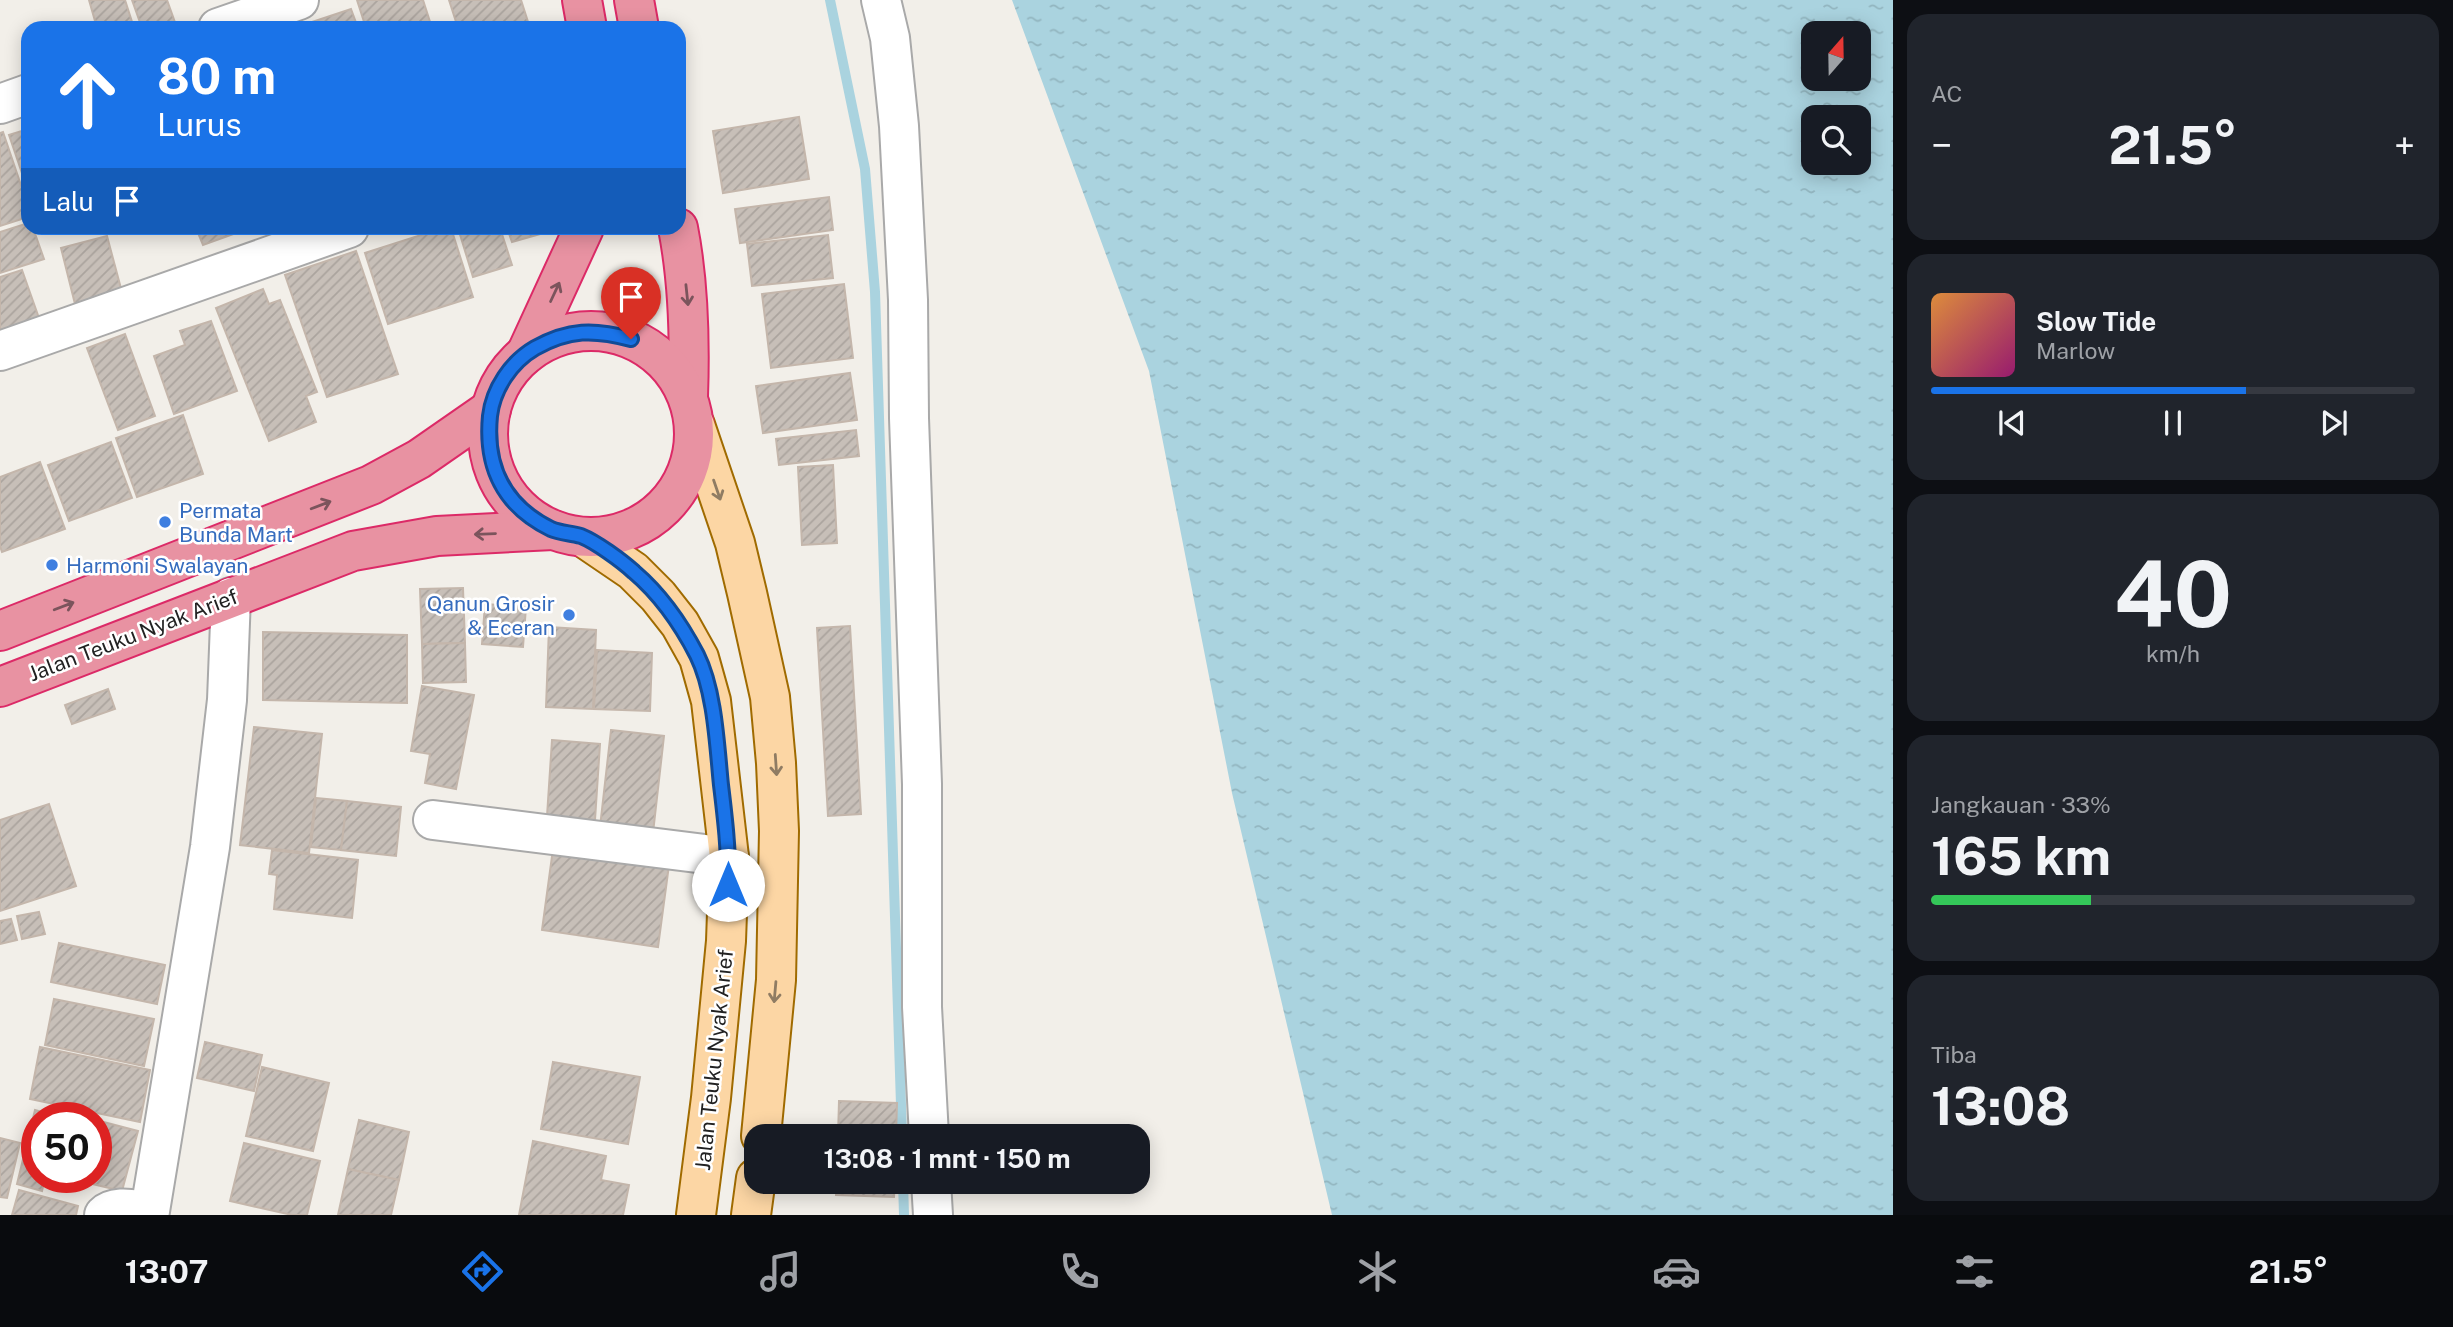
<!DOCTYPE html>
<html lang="id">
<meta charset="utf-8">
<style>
:root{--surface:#171b24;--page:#20242c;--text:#f1f3f6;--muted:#9ea1a6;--line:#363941;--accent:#1a73e8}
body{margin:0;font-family:"Public Sans",sans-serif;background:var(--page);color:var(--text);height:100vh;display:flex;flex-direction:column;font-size:26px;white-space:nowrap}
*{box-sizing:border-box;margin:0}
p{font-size:23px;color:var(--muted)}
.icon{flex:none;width:38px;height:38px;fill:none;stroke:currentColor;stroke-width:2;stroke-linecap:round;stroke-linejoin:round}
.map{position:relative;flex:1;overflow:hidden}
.panel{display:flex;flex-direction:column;gap:14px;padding:14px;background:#0d0f14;width:560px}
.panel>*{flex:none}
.banner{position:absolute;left:21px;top:21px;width:665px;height:214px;border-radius:21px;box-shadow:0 4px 18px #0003;background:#1a73e8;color:#fff;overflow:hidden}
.needle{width:46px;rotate:20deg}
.tools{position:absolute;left:1801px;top:21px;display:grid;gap:14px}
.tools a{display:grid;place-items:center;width:70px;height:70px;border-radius:14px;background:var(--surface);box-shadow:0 4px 18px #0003;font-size:35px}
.speed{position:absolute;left:21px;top:1102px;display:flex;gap:14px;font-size:35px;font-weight:700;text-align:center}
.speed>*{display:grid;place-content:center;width:91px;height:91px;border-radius:50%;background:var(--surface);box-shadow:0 4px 18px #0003;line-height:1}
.speed .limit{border:10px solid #d22;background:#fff;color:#111}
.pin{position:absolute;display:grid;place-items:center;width:60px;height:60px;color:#fff;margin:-72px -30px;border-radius:50% 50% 50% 0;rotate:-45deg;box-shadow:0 0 7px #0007}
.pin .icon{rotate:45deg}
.me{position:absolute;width:77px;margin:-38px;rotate:0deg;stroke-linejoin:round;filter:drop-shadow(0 0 5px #0008)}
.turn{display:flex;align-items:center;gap:24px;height:147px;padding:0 21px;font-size:32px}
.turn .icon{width:91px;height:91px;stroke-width:2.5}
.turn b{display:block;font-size:49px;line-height:60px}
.then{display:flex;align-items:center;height:66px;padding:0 21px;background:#0003;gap:14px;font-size:26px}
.big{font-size:52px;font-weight:700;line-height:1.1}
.panel .widget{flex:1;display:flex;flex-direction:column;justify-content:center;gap:10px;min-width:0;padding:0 24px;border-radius:21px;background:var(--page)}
.panel .dial{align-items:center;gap:0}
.dial b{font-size:91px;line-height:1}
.song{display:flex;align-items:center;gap:21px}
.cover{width:84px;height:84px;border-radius:10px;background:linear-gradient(135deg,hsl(30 70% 55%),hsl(320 70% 35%))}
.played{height:7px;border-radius:4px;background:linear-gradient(90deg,var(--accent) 65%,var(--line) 65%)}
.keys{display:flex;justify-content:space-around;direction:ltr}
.heat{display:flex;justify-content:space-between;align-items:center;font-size:38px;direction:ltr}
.charge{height:10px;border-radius:5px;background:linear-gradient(90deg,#34c759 33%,var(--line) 0)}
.trip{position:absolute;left:744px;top:1124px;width:406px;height:70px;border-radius:21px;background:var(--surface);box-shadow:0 4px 18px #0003;font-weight:700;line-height:70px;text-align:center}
.menu{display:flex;height:112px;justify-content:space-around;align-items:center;background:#090b0e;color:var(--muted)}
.menu .icon{width:49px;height:49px}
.menu .current{color:var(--accent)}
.menu b{font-size:32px;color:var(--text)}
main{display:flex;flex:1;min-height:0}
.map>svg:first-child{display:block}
</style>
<main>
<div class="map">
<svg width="1893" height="1215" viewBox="0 0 1893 1215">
<defs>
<pattern id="water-ripples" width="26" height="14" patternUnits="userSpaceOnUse" patternTransform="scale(1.75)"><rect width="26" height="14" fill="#aad3df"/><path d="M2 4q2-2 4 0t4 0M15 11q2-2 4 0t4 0" fill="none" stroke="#92b5bf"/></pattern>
<pattern id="building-hatch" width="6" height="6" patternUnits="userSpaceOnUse" patternTransform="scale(1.75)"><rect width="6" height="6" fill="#c7bfb8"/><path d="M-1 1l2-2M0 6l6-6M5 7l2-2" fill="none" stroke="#aba49e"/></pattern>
</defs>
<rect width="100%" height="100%" fill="#f2efe9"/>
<!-- water -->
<path fill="url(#water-ripples)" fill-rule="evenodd" d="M 1012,0 L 1893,0 L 1893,1215 L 1332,1215 L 1232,793 L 1149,371 ZM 1813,33 L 1858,33 L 1858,79 L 1813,79 ZM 1813,117 L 1858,117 L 1858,163 L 1813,163 Z"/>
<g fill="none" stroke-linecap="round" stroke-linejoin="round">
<!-- stream -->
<g stroke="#aad3df" stroke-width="10">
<polyline points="830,0 865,169 875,292 902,1136"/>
<polyline points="903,1181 904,1215"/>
</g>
</g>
<!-- building -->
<g fill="url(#building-hatch)" stroke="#c4b6ab" stroke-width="2">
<polygon points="89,0 125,0 134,28 97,28"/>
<polygon points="132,0 167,0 177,28 142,28"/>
<polygon points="357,0 423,0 432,28 366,28"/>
<polygon points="449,0 521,0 530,28 458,28"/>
<polygon points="351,9 358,28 294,28"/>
<polygon points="799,117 809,179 723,193 713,131"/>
<polygon points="28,129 28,191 9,135"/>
<polygon points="3,132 28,206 28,217 0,226 0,133"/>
<polygon points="829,197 833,230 740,243 735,209"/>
<polygon points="28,223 28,228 33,228 44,259 0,273 0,232"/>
<polygon points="196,228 250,228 203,245"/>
<polygon points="443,228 451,228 473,297 388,324 365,253"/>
<polygon points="458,228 500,228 512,265 473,277"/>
<polygon points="507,228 545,228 547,232 512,242"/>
<polygon points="828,235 833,278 752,286 747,244"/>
<polygon points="107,236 123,296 76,308 61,248"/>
<polygon points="356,251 398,374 327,397 285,275"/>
<polygon points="22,270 39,318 0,331 0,277"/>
<polygon points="844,284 853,358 771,368 762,294"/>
<polygon points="263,289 269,304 280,300 317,392 306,396 316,422 269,441 216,308"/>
<polygon points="211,321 237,391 174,414 154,356 185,345 180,331"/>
<polygon points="125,334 155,416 118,430 87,348"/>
<polygon points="850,373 857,420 763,433 756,386"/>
<polygon points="183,415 203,474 137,497 116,438"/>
<polygon points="856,430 859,456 779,465 776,439"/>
<polygon points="111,442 132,498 69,521 48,465"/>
<polygon points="40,462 65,529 2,552 0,546 0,477"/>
<polygon points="833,465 837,543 802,545 798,467"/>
<polygon points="463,588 465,643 422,644 420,589"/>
<polygon points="485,604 526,607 523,647 482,644"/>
<polygon points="850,626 861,814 828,816 817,628"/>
<polygon points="549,627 596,630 593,709 546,707"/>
<polygon points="263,632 407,635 407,703 263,700"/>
<polygon points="465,643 466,682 423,683 422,644"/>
<polygon points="597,650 652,653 650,711 594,709"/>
<polygon points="422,686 474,695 456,789 425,783 430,754 411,751"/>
<polygon points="108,689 115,709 72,724 65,705"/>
<polygon points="254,727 322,734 309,853 240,845"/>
<polygon points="611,730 664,736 653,833 600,827"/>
<polygon points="552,740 600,744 595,820 547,816"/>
<polygon points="316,798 347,801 341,850 311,847"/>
<polygon points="347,801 401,807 396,856 341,850"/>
<polygon points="49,804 76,886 0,911 0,820"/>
<polygon points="553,849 669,865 658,947 542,930"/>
<polygon points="272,850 358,860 352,918 274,909 277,875 269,874"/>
<polygon points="39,912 45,934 22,939 17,916"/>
<polygon points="11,919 17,940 0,944 0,921"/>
<polygon points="59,943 165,965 157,1004 51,982"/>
<polygon points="54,999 154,1019 144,1066 45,1045"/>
<polygon points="205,1042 262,1055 254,1091 197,1078"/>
<polygon points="40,1047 150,1070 140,1122 30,1099"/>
<polygon points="553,1062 640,1077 628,1144 541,1129"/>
<polygon points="262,1067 329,1083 313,1151 246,1136"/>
<polygon points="839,1101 897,1103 896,1136 838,1136"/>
<polygon points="35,1110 60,1117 37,1118 37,1178 45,1178 42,1191 17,1184"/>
<polygon points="67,1113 90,1118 66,1118"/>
<polygon points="96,1120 138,1131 122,1191 67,1178 96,1178"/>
<polygon points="359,1120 409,1132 399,1180 348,1169"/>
<polygon points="0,1138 20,1143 7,1198 0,1197"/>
<polygon points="533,1141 606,1156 601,1180 629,1185 623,1215 519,1215"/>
<polygon points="244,1143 320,1161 307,1215 292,1215 230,1201"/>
<polygon points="348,1169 399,1180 391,1215 338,1215"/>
<polygon points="836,1181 895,1181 894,1197 836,1195"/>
<polygon points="19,1190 78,1206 76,1215 12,1215"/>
</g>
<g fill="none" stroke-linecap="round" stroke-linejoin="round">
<!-- minor casing -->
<g stroke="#a9a9a9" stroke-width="42">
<g id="minor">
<polyline points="881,0 890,38 899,126 908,300 909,418 922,784 922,1007 929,1136"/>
<polyline points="218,28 299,0"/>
<polyline points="0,104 28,94"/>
<polyline points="0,351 349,228"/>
<polyline points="433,820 729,857"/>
<polyline points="931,1181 933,1215"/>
<path d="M 104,1215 C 115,1204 136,1210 150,1211 L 210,847 L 227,700 L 231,597"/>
</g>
</g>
<!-- major casing -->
<g stroke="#a06b00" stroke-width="42">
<g id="major">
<polyline points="695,425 735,543 747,593 770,697 776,763 779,831 776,980 761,1136"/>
<polyline points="583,537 633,571 658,596 680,624 699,658 711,701 729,857 726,941 711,1098 696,1215"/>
<polyline points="751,1215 756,1178"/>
</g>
</g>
<!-- highway casing -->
<g stroke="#dc2a67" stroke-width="42">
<g id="highway">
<polyline points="582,0 587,28"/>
<polyline points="634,0 639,28"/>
<path d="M 678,228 C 689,284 690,340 688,397"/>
<circle cx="591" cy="434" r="103"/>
<polyline points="526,354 584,228"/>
<polyline points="0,631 371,485 419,459 491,409"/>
<polyline points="0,687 353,551 437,536 553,530"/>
</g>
</g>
<!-- minor -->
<use href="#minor" stroke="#fff" stroke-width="38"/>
<!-- major -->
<use href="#major" stroke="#fcd6a4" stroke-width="38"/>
<!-- highway -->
<use href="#highway" stroke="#e892a2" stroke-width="38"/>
</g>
<!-- one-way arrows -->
<defs><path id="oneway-shaft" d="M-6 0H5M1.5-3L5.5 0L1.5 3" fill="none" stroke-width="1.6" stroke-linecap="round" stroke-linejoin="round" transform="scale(1.75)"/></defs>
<g stroke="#7b545c">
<use href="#oneway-shaft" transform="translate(555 292) rotate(-65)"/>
<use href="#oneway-shaft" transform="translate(687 295) rotate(84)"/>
<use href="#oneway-shaft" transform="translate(321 505) rotate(-21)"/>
<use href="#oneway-shaft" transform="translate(485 534) rotate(178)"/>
<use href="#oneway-shaft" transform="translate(64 606) rotate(-21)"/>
</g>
<g stroke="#8f7c63">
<use href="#oneway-shaft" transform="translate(717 490) rotate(71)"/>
<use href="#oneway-shaft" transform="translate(776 765) rotate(86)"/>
<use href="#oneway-shaft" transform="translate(775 992) rotate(95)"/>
</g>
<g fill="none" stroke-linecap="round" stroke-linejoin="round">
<!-- route casing -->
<g stroke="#114b97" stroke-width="18">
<path id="route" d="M 631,339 C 594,329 569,329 535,348 C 511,362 493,389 490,416 C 485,467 504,506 551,529 C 560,533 571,533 581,536 C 596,542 622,561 634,572 C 661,595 681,624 697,655 C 715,691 717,746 721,785 C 725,818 729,851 728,885"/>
</g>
<!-- route -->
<use href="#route" stroke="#1a73e8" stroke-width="12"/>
</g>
<!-- markers -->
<g fill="#3f7fe0" stroke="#fff" stroke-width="2.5">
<circle cx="165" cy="522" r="7"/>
<circle cx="52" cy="565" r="7"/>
<circle cx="569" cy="615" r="7"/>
</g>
<g text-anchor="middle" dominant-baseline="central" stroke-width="5" stroke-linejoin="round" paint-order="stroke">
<!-- shop labels -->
<g font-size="21" fill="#366cbe" stroke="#fff" text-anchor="start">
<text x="179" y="510">Permata<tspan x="179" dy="24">Bunda Mart</tspan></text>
<text x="66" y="565">Harmoni Swalayan</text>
<text x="555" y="603" text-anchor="end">Qanun Grosir<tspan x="555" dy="24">&amp; Eceran</tspan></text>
</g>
<!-- street labels -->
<g font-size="21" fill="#222" stroke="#fff">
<text transform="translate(133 635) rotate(-21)">Jalan Teuku Nyak Arief</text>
<text transform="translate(714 1060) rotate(-84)">Jalan Teuku Nyak Arief</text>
</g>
</g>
</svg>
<div class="tools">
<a><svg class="needle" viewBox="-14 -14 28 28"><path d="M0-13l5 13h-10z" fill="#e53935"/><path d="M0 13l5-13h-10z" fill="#9ea1a6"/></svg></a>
<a><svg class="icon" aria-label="search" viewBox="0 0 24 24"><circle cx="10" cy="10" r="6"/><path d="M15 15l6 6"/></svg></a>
</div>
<div class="speed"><div class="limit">50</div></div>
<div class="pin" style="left:631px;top:339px;background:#d93025"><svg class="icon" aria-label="arrive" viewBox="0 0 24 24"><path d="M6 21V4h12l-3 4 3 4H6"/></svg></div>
<svg class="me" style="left:728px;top:885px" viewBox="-20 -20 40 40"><circle r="19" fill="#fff"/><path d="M0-13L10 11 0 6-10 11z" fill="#1a73e8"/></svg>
<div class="trip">13:08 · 1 mnt · 150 m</div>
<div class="banner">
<div class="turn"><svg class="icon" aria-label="ahead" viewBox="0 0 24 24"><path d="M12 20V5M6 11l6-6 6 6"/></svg><div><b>80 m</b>Lurus</div></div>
<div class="then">Lalu<svg class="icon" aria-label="arrive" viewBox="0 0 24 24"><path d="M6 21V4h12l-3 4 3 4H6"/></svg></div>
</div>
</div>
<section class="panel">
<div class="widget"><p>AC</p>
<div class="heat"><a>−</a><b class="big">21.5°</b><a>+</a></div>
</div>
<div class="widget">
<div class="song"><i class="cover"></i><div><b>Slow Tide</b><p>Marlow</p></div></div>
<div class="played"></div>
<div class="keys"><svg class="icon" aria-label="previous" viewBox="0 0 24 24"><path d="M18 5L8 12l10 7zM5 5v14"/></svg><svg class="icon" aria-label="pause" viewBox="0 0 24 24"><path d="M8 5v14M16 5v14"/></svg><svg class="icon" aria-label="next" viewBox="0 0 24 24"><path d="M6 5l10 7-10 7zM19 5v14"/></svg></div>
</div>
<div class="widget dial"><b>40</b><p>km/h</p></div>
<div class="widget"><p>Jangkauan · 33%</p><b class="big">165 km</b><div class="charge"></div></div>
<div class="widget"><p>Tiba</p><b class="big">13:08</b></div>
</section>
</main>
<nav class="menu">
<b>13:07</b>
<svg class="icon current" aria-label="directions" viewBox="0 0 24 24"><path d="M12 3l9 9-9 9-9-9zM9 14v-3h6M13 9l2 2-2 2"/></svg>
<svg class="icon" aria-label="music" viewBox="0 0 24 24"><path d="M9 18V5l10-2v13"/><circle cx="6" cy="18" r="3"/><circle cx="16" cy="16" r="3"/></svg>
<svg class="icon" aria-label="phone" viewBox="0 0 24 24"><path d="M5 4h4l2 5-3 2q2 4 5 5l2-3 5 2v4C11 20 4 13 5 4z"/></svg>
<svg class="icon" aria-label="climate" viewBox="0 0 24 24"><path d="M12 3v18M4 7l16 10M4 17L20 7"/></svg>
<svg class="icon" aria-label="car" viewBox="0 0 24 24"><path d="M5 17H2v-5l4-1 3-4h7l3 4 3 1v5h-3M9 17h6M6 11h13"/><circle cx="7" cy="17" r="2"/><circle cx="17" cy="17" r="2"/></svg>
<svg class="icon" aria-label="filters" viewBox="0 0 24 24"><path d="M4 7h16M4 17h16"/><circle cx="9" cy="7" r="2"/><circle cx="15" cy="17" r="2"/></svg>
<b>21.5°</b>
</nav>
